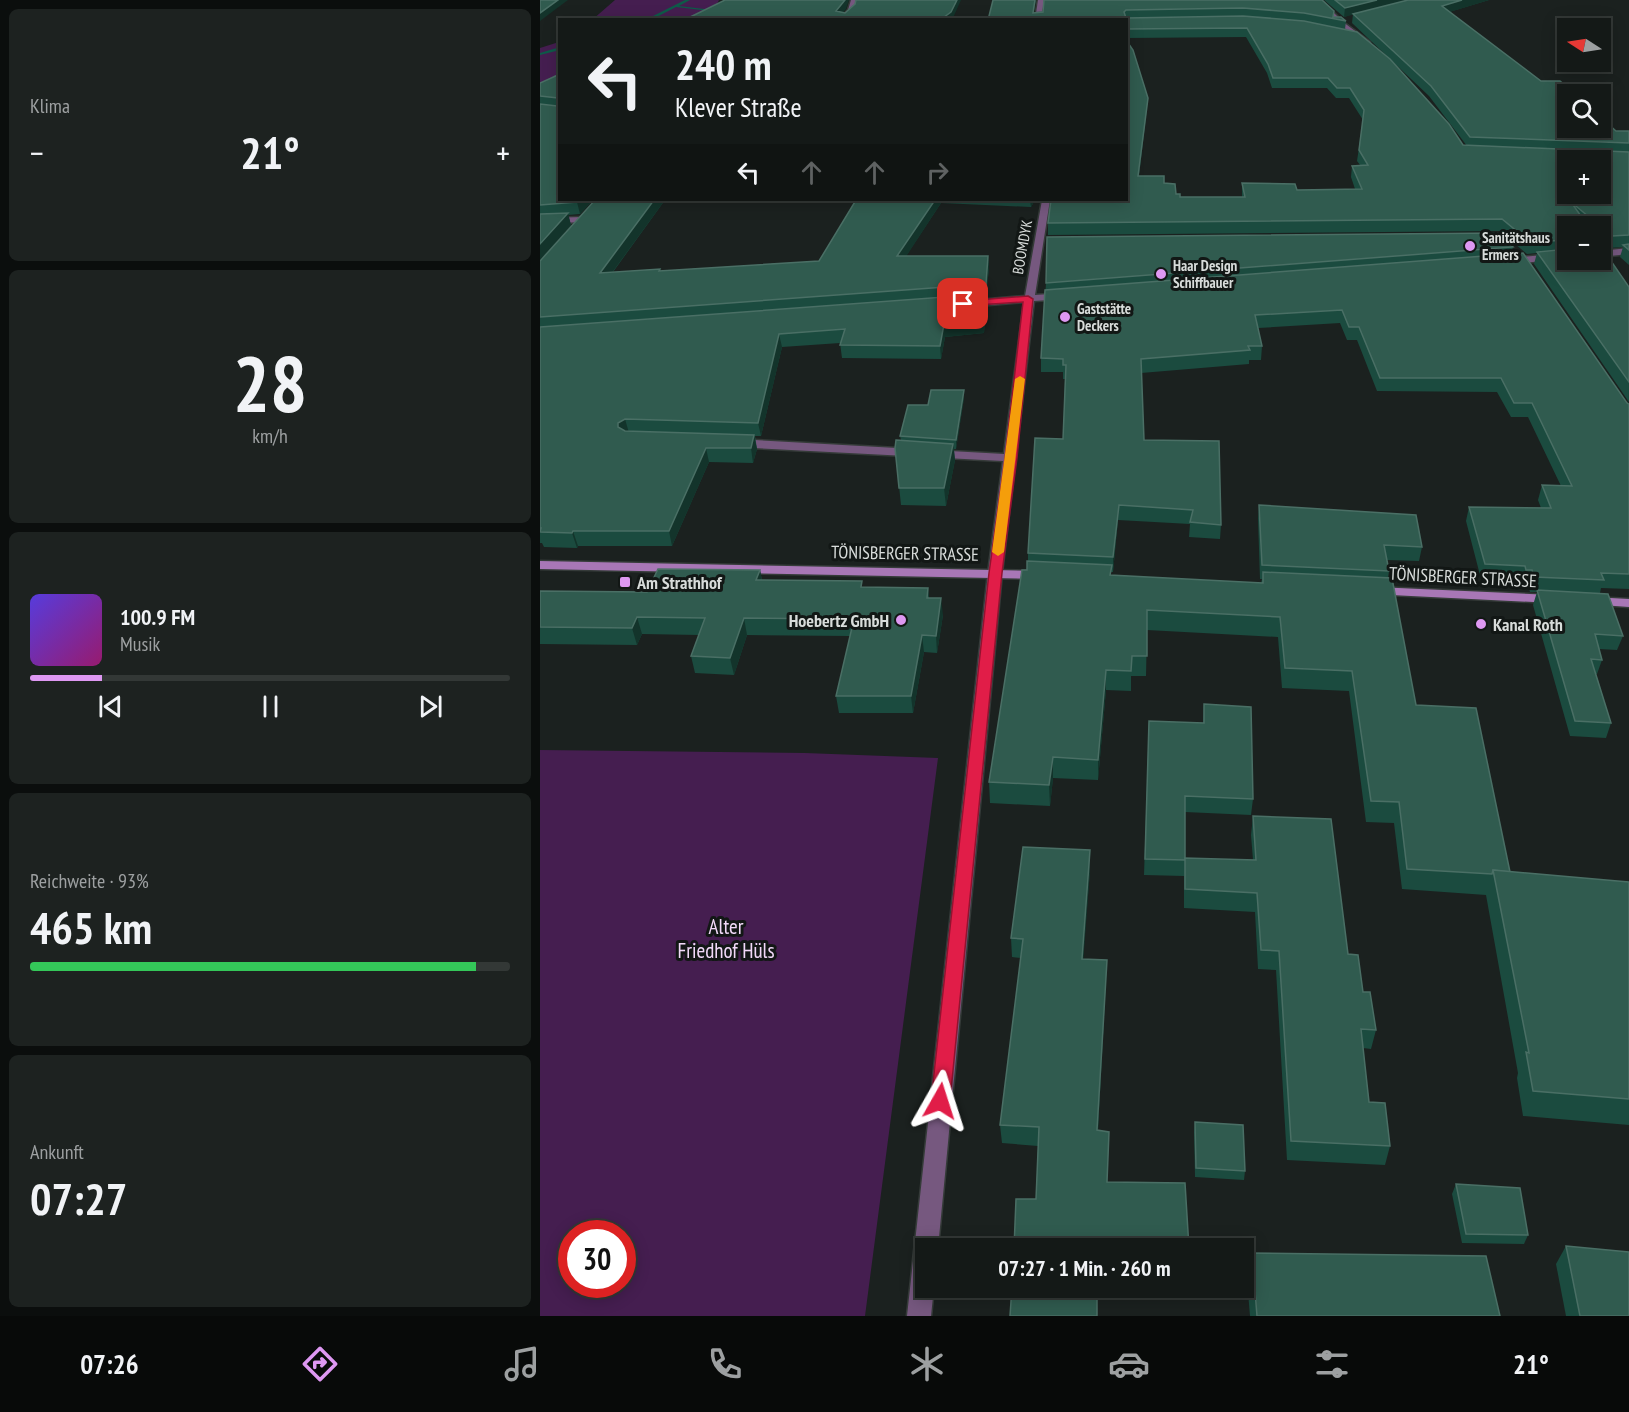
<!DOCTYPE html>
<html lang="de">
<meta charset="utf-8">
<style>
:root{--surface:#141917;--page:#1d2220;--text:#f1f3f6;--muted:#9da0a1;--line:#333836;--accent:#de98f2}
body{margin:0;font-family:"PT Sans Narrow",sans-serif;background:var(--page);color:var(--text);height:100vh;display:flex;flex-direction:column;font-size:22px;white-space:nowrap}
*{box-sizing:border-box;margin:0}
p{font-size:20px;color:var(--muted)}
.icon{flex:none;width:33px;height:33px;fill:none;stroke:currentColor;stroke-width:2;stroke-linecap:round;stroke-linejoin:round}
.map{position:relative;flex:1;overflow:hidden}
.details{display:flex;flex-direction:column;gap:9px;padding:9px;background:#0b0e0d;width:540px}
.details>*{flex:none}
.banner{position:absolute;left:18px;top:18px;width:570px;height:183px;border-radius:0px;box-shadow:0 3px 15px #0003,0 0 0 2px var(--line);background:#141917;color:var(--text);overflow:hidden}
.needle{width:39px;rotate:282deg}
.controls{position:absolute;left:1017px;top:18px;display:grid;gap:12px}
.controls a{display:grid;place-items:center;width:54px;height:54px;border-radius:0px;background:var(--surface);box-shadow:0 3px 15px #0003,0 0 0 2px var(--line);font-size:30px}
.speed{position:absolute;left:18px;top:1220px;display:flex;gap:12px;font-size:30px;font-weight:700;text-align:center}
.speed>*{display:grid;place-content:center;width:78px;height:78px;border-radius:50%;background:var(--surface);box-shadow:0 3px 15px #0003,0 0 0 2px var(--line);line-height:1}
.speed .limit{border:9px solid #d22;background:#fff;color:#111}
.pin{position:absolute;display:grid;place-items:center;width:51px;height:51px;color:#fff;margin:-26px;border-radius:12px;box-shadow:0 3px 9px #0006}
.me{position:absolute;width:66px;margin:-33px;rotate:6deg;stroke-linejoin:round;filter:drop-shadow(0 0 4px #0008)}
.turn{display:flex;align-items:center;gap:21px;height:126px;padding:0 18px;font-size:27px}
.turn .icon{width:78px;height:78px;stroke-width:2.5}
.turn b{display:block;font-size:42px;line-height:51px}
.lanes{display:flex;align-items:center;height:57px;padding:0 18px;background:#0003;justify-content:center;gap:30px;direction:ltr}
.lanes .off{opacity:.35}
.big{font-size:45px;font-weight:800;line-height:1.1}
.details .card{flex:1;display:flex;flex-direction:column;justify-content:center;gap:9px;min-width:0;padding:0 21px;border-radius:9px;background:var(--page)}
.details .dial{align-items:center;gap:0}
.dial b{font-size:78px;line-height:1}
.song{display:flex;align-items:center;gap:18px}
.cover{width:72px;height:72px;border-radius:9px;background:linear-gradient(135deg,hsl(250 70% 55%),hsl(320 70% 35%))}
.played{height:6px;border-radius:3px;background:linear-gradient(90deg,var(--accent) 15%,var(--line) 15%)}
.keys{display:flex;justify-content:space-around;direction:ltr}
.heat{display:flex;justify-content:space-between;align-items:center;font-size:33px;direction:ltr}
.charge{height:9px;border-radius:4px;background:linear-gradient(90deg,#34c759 93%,var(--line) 0)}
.trip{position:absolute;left:375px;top:1238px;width:339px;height:60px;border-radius:0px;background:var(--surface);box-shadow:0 3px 15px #0003,0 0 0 2px var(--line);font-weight:800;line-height:60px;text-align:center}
.tab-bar{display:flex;height:96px;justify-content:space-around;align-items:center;background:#080a09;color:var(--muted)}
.tab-bar .icon{width:42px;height:42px}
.tab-bar .on{color:var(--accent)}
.tab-bar b{font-size:27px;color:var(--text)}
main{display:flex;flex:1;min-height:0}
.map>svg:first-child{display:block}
</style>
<main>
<section class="details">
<div class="card"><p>Klima</p>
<div class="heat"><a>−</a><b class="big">21°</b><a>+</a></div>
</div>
<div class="card dial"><b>28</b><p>km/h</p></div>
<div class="card">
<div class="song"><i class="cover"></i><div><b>100.9 FM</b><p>Musik</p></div></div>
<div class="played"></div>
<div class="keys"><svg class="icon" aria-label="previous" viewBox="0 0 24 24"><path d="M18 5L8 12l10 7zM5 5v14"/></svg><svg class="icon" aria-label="pause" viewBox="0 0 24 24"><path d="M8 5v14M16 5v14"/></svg><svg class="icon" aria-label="next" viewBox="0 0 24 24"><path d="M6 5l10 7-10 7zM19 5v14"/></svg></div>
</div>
<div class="card"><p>Reichweite · 93%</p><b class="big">465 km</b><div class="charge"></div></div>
<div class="card"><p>Ankunft</p><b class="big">07:27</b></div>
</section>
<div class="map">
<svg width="1089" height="1316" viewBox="0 0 1089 1316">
<rect width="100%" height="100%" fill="#1b211f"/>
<!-- green -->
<g fill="#451e50" fill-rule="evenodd">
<polygon points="75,0 179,0 177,4 300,16 250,20 52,20"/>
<polygon points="19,42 19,83 0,92 0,48"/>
<path d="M 0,750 L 265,753 L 398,758 L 325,1316 L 0,1316 ZM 32,1233 L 82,1233 L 82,1284 L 32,1284 Z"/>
</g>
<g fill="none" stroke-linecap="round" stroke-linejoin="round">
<!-- stream -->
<g fill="#0e5b49" fill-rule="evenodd">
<polygon points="145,0 150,0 139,6 181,11 179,12 136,7 111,20 105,20"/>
<polygon points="20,47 20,50 0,55 0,53"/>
</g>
<!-- street casing -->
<g stroke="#353b39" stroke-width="3">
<g id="street">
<polygon points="311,0 317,0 314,11 306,20 299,20 308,10"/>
<polygon points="498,0 504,0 501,20 495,20"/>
<polygon points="775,0 781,0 803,22 830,42 830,44 826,44 799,24"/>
<polygon points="502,200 510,200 495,295 525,293 530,296 525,299 494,301 462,573 398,1248 386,1248 386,1287 394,1287 391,1316 367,1316 448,573 463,461 195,447 189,443 195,439 464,454 484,302 426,307 421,304 426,301 485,296"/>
<polygon points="45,217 45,221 42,222 0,224 0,218"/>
<polygon points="1089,248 1089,254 1060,257 1060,251"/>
<polygon points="1028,253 1028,259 968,264 963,261 968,258"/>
</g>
</g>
<!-- secondary casing -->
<g stroke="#353b39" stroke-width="3">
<g id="secondary">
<polygon points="0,561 501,571 508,575 501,579 0,569"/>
<polygon points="836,587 1013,595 1020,599 1013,603 831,594 829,591"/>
<polygon points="1052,597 1089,599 1089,607 1047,604 1045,601"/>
</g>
</g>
<!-- street -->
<use href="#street" fill="#76587f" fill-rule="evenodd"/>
<!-- secondary -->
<use href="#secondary" fill="#a877b6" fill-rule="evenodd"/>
</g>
<!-- wall -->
<g fill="#1b4b3f" fill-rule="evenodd">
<path d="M 496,0 L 494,12 L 782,0 L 794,17 L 806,21 L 805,29 L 849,58 L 812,23 L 813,14 L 804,17 L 784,0 L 949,0 L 909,12 L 1001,81 L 1076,131 L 1089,131 L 1089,265 L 1080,257 L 1083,247 L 1069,248 L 1060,241 L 1060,226 L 1028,226 L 1028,260 L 1089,287 L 1089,402 L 994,264 L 997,253 L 987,254 L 960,231 L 508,235 L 508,223 L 608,98 L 607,108 L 599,176 L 624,183 L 640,197 L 702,197 L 702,183 L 757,190 L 815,189 L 811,177 L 812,166 L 820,165 L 817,161 L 823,120 L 809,98 L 796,98 L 787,88 L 732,88 L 727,73 L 706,37 L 586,38 L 586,20 L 448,20 ZM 851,60 L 889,96 L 927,146 L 923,145 Z"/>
<polygon points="20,74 53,200 40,214 28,215 31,225 0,260 0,83"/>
<polygon points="125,200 73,272 120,269 120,271 279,261 314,203 278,201 278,200 495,200 491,207 401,203 366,256 448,256 449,268 446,297 445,297 446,307 444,333 405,337 401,359 302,358 300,343 242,347 221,436 215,436 217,449 213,463 169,462 132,546 38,546 37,548 4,547 2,543 0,543 0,261"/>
<polygon points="973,247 971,254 1087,403 1089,404 1089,589 1061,588 1060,593 1083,636 1077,650 1059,649 1062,660 1057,674 1056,674 1071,723 1066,738 1030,736 993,605 997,592 990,592 988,585 982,585 981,581 941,579 926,521 929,507 1001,508 998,500 1002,485 1021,486 988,417 971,417 957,392 837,391 817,340 807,340 800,323 718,328 722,346 721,360 709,360 709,364 601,373 604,440 681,525 680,539 649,537 650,524 578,520 573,572 571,572 571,575 721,583 722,579 720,579 718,519 719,505 882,547 879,561 847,560 849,571 848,578 876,705 970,872 1089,882 1089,1125 983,1116 977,1078 978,1073 946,895 862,889 854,823 826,822 809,691 742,688 738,637 607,630 606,676 591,676 591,691 566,690 558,780 513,778 510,806 450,803 449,782 488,561 488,553 523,439 525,379 523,379 523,372 501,372 501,358 506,283"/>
<polygon points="424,390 424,398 416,449 414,449 415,460 406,506 361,505 355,448 361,440 360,436 388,405"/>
<polygon points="220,570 222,580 323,587 388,588 389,598 403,615 397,653 384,652 373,713 299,713 296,696 310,636 207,635 194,675 155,673 151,656 159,635 102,634 97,645 0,644 0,591 107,592"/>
<polygon points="664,704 713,799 711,815 645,812 645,860 713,860 711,835 713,816 808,954 823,992 836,1030 831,1049 823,1048 829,1102 850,1146 845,1165 747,1160 736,970 718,969 715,912 644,908 644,876 604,875 609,721 663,723"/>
<polygon points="550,850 550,870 543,959 567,960 558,1131 496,1199 498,1146 462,1143 460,1125 481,958 472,957 471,938"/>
<polygon points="655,1122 705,1171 704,1180 655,1177 654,1132"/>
<polygon points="916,1184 988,1235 984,1244 922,1243 912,1194"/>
<polygon points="1026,1246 1089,1316 1026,1316 1016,1264"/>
<polygon points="712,1253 960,1316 710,1316 707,1280"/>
</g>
<!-- shaded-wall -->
<g fill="#13342b">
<polygon points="18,0 28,0 0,21 0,13"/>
<polygon points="305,0 309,0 306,9 297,20 296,11"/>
<polygon points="417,0 421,0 412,20 400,20"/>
<polygon points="837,0 871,0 804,17 805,8"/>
<polygon points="922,0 949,0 900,15 902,6"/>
<polygon points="608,98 607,108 597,187 598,176"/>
<polygon points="40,200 53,200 40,214 37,202"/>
<polygon points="114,200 125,200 63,285 60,273"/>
<polygon points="395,200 400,200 401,203 358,269 357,256"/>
<polygon points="490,200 495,200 491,207"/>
<polygon points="28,213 31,225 0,260 0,244"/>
<polygon points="448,256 449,268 446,297 446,284"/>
<polygon points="445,294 446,307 444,333 405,337 401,359 400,346 404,324"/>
<polygon points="239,334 242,347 221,436 218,423"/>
<polygon points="424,390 424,398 416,449 416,440"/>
<polygon points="85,419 89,433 78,427 78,423"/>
<polygon points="214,435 217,449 213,463 211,448"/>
<polygon points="413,444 415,460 406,506 404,488"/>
<polygon points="166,448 169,462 132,546 129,531"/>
<polygon points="579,505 578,520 573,572 573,557"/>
<polygon points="33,531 38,546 37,548 32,533"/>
<polygon points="220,570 223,587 216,580"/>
<polygon points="401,598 403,615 397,653 396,636"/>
<polygon points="97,617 102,634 97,645 92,628"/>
<polygon points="204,618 207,635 194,675 190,658"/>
<polygon points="382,635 384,652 373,713 371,696"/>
<polygon points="566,670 566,690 558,780 558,760"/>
<polygon points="513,757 513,778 510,806 509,785"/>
<polygon points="550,850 550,870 542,978 542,959"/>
<polygon points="567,960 566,980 557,1149 557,1130"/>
</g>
<!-- building -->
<g fill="#305b4f" stroke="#4a6f65" stroke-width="1.5" fill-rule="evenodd">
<polygon points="0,0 18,0 0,13"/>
<polygon points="185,0 305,0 296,11 305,13 315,4 316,0 417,0 411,12 400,20 144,20"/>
<path d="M 453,0 L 495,0 L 493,13 L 503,12 L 504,0 L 782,0 L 794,11 L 793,17 L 801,17 L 806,21 L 764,13 L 703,8 L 586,10 L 584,12 L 586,18 L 703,16 L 764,21 L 817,32 L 850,59 L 909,124 L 923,145 L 1089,152 L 1089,235 L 1072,236 L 1031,202 L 1048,226 L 1028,226 L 1028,240 L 990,242 L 962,219 L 508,223 L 511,200 L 586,200 L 586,40 L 593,50 L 608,98 L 598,176 L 624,176 L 624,183 L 635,184 L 636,194 L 640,194 L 640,197 L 705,197 L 702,183 L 755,184 L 757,190 L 822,189 L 812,166 L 828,165 L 819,150 L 824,110 L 810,88 L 797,88 L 788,78 L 733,78 L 728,64 L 707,28 L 586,29 L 586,20 L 448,20 ZM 1028,160 L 1060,160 L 1060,194 L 1028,194 Z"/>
<polygon points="795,0 837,0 805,8"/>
<polygon points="868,0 922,0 902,6 1001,81 1020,81 1035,94 1028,94 1028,128 1060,128 1060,117 1076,131 1089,131 1089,143 930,137 891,86 813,14"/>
<polygon points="20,74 20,100 18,98 0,96 0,83"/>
<polygon points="20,100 20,200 40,200 37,202 0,205 0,104 17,106"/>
<polygon points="55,200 114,200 60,273 120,269 119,271 279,261 316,200 395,200 357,256 448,256 446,284 0,317 0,261"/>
<polygon points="28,213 0,244 0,214"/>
<polygon points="959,233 973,247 506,283 507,237"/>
<polygon points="1089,244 1089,250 1083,245"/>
<polygon points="1060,245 1089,287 1089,382 997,252 1028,249 1028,260 1060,260"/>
<polygon points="983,253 1087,403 1089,404 1089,574 1061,573 1064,580 994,577 992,570 986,570 985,566 945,564 929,507 1011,508 1002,485 1032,486 992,403 974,403 961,378 840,378 819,327 809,327 802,310 715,315 722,346 708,346 710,350 601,359 604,440 679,441 681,525 650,522 653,510 579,505 573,557 488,553 495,438 523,439 526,365 523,365 523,359 501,358 505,290"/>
<polygon points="445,294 443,320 404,324 400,346 300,345 305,329 239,334 218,423 85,419 78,423 78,427 85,431 214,435 211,448 166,448 129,531 33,531 32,533 0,532 1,528 0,528 0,327"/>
<polygon points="391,390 424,390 416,440 360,436 368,405 388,405"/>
<polygon points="356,440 413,444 404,488 359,488 355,448"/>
<polygon points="719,505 876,515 882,547 844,545 849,571 722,565"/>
<polygon points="487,561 572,565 570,575 723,583 723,572 852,578 876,705 936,708 970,872 953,870 952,874 867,869 859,802 831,801 812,671 745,668 740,617 607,610 607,656 592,656 591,671 566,670 558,760 513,757 509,785 449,782 482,570 487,570"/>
<polygon points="118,569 220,570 216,580 322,581 321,587 388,588 387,598 401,598 396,636 382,635 371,696 296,696 314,619 204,618 190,658 151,656 165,618 97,617 92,628 0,627 0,591 107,592"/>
<polygon points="997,590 1068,594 1083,636 1055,634 1062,660 1051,659 1071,723 1035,721"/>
<polygon points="664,704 711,707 713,799 645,796 645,860 605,859 609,721 664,723"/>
<polygon points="713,816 791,819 808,954 818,955 823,992 830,992 836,1030 821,1029 829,1102 845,1103 850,1146 751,1141 739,951 721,950 717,893 645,889 645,858 716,860"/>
<polygon points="483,847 550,850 542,959 567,960 557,1130 569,1132 567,1182 645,1183 649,1248 474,1248 476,1199 496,1199 499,1127 460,1125 483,939 471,938"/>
<polygon points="953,870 1089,882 1089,1099 993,1091 986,1052 989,1053"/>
<polygon points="655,1122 703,1125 705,1171 656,1168"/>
<polygon points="916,1184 980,1188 988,1235 926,1234"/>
<polygon points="1026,1246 1089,1252 1089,1316 1040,1316"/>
<polygon points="712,1253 946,1256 960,1316 717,1316"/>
<polygon points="472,1287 557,1287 557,1316 470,1316"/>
</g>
<!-- route -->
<polygon fill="#e11d48" stroke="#92132f" stroke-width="1.5" points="488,296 493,299 477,458 462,573 410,1101 407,1108 400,1110 394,1108 391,1101 449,573 465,458 483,302 423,306 419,304 423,301"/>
<!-- slow -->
<polygon fill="#f59e0b" points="480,376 485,379 464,552 458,556 452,552 475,379"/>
<!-- markers -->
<g fill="#de98f2" stroke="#121715" stroke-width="2">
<circle cx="930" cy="246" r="6"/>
<circle cx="621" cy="274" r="6"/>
<circle cx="525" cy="317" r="6"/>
<rect x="79" y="576" width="12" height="12" rx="3"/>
<circle cx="361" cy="620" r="6"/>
<circle cx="941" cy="624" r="6"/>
</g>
<g text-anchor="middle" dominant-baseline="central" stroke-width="6" stroke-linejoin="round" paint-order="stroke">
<!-- far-poi labels -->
<g font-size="15" font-weight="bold" fill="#d8dcda" stroke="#121715" text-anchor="start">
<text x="942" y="237">Sanitätshaus<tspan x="942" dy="17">Ermers</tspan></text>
<text x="633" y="265">Haar Design<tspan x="633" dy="17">Schiffbauer</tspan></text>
<text x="537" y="308">Gaststätte<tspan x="537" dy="17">Deckers</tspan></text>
</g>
<!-- far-street labels -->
<g font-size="15" fill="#d8dcda" stroke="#121715">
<text transform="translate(482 247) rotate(-80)">BOOMDYK</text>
</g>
<!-- street labels -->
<g font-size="18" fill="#d8dcda" stroke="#121715">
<text transform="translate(365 553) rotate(1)">TÖNISBERGER STRASSE</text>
<text transform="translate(923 577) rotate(3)">TÖNISBERGER STRASSE</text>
</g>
<!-- poi labels -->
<g font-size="18" font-weight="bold" fill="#d8dcda" stroke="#121715" text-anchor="start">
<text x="97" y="582">Am Strathhof</text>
<text x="349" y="620" text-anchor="end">Hoebertz GmbH</text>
<text x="953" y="624">Kanal Roth</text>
</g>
<!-- near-park labels -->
<g font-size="21" fill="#f2d9f9" stroke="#121715">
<text x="186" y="926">Alter<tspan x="186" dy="24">Friedhof Hüls</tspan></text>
</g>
</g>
</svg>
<div class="controls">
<a><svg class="needle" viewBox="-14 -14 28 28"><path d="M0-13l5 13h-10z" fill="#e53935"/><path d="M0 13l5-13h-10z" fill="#9da0a1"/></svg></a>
<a><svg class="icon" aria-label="search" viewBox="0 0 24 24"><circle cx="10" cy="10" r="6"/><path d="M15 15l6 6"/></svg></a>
<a>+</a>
<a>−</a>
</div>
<div class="speed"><div class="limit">30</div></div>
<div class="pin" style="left:423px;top:304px;background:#d93025"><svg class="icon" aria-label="arrive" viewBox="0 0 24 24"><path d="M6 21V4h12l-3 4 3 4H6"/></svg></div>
<svg class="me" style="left:400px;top:1101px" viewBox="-20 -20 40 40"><path d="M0-17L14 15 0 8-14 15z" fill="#e11d48" stroke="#fff" stroke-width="4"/></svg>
<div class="trip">07:27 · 1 Min. · 260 m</div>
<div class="banner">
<div class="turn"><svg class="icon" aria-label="left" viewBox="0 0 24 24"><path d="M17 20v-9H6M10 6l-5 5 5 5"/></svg><div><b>240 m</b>Klever Straße</div></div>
<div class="lanes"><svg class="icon" aria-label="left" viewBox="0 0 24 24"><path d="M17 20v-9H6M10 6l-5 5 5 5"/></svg><svg class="icon off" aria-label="ahead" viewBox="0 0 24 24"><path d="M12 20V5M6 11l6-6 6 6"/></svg><svg class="icon off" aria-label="ahead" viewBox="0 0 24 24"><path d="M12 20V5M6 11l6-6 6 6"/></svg><svg class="icon off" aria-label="right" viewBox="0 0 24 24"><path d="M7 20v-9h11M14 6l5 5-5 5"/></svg></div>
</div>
</div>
</main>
<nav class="tab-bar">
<b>07:26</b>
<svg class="icon on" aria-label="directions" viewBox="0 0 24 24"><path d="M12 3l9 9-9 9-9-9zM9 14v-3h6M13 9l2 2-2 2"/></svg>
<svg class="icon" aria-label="music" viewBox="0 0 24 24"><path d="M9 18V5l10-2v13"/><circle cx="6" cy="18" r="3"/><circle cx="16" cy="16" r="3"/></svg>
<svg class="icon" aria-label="phone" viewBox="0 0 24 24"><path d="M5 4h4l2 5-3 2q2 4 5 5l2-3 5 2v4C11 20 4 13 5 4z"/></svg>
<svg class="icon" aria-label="climate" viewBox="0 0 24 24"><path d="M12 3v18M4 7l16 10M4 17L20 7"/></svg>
<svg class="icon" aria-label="car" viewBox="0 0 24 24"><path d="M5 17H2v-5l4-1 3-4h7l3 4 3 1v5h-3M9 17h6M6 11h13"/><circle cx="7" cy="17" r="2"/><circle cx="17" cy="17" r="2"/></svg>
<svg class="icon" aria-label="filters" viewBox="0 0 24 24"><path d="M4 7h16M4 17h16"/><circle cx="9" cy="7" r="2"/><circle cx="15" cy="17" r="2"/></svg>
<b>21°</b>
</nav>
